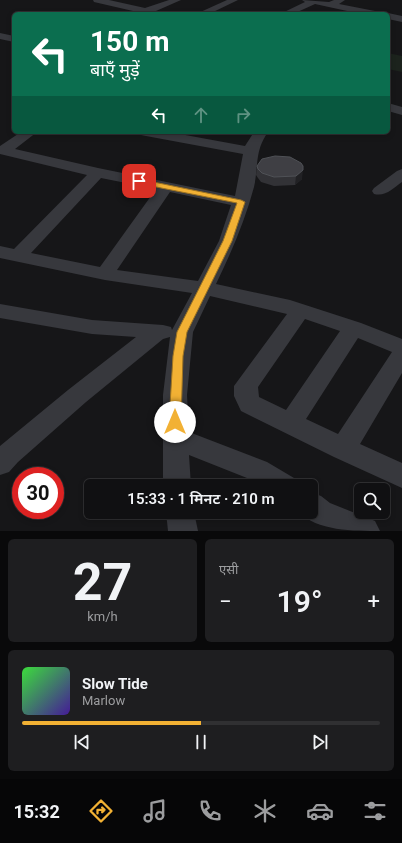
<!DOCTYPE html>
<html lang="hi">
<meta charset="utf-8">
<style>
:root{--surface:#101012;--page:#1e1e20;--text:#f1f3f6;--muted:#9c9d9f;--line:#303032;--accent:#f2b134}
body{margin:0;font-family:Roboto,"Noto Sans Devanagari",sans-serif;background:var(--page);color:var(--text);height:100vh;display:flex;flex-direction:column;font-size:15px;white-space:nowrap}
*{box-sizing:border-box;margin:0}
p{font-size:13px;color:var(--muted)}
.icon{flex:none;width:22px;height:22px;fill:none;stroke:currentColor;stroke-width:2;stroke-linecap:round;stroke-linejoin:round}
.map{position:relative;height:531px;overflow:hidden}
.sheet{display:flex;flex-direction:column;gap:8px;padding:8px;background:#09090a;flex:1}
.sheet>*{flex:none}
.top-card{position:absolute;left:12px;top:12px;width:378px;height:122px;border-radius:6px;box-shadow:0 2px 6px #0003,0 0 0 1px var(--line);background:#0b6e4f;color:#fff;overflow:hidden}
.fabs{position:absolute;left:354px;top:483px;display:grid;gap:8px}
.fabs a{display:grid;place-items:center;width:36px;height:36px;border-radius:6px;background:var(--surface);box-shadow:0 2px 6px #0003,0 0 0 1px var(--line);font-size:20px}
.speed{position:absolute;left:12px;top:467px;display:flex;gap:8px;font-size:20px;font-weight:700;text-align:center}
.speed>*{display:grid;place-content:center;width:52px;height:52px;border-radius:50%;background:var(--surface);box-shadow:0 2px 6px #0003,0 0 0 1px var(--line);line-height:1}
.speed .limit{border:6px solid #d22;background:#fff;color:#111}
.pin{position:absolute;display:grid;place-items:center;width:34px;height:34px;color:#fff;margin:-17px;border-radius:8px;box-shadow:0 2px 6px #0006}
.me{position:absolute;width:44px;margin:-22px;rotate:0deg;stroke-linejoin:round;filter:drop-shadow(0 0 3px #0008)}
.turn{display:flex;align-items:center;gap:14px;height:84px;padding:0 12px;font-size:18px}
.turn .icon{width:52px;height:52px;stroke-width:2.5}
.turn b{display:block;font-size:28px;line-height:34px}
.lanes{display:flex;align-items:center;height:38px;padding:0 12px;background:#0003;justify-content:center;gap:20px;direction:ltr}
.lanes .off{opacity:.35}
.big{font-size:30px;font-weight:600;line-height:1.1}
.sheet .card{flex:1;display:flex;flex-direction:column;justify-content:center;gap:6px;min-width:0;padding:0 14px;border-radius:6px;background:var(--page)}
.sheet .dial{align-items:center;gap:0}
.dial b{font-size:52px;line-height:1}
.song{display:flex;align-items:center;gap:12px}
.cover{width:48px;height:48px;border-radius:6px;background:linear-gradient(135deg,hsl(120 70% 55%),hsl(260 70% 35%))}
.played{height:4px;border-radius:2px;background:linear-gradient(90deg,var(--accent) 50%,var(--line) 50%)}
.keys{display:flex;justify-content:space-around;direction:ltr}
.heat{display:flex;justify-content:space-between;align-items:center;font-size:22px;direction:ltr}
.sheet .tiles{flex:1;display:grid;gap:8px;grid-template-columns:1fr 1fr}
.card:last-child{grid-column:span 2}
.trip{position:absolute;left:84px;top:479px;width:234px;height:40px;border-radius:6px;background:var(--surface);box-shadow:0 2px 6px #0003,0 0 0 1px var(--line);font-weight:600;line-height:40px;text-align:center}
.menu{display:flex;height:64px;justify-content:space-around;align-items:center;background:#060607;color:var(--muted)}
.menu .icon{width:28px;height:28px}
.menu .active{color:var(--accent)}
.menu b{font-size:18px;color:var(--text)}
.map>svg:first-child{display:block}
</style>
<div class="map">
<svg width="402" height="531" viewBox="0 0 402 531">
<rect width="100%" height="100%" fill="#161618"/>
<!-- green -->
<polygon fill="#1c231d" points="388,53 402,56 402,72 388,69"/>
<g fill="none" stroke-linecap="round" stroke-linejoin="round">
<!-- minor -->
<g fill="#37383d" fill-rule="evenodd">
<polygon points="93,0 109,0 145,8 169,0 181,0 156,11 163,14 146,14 94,2"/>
<polygon points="227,0 238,0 209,14 196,14"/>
<polygon points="302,0 329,2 334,0 345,0 339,4 375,11 380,14 361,14 315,4 293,14 280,14 305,2"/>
<polygon points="388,13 402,16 402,22 388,19 388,14 385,14"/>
<polygon points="0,33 14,36 14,42 0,39"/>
<polygon points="388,103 402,107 402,115 388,111"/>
<path d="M 21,132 L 37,132 L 15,149 L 98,168 L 235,196 L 243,154 L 146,136 L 141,135 L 139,132 L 169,132 L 245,146 L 254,132 L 268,132 C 254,152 259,166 254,187 C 245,221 231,253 216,284 L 290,300 L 361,323 L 402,339 L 402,373 L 360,444 L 402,463 L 402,488 L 334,457 L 241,411 L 234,396 L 234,386 L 287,314 L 210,296 L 193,332 L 187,395 L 189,432 L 267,462 L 294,478 L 298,486 L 260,486 L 247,478 L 189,455 L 191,486 L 163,486 L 163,395 L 170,337 L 163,339 L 86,402 L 18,462 L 9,472 L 0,475 L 0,446 L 68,390 L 136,337 L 92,334 L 0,318 L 0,304 L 92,320 L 163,325 L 171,327 L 172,330 L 192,293 L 105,280 L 0,258 L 0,246 L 14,249 L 87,175 L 0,154 L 0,146 ZM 101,178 L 156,189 L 100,267 L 31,253 ZM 170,192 L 231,205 L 219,241 L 198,281 L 117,270 ZM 305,319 L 340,331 L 286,410 L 259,397 L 258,387 ZM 358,338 L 392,352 L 338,434 L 306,419 Z"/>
<path d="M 402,169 L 402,182 C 393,188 386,197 374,194 L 372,191 L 374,188 L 397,171 Z"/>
<path d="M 311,492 L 321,496 L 330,503 L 375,521 L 380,531 C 355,531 315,531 300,512 L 311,512 Z"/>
<polygon points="166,512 194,512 198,531 168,531"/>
</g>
</g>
<!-- wall -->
<polygon fill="#323236" points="301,163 302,179 295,185 274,186 261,182 258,178 256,175 257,166"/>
<!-- shaded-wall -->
<polygon fill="#212124" points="303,170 302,179 295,185 296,176"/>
<!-- building -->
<polygon fill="#3f3f44" stroke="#4f5156" points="275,156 290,157 301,163 303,166 303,170 296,176 274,177 262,173 258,169 257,166 262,159"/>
<!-- route -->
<polygon fill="#f2b134" stroke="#9d7322" points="139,179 241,200 245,202 232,241 187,332 183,356 181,422 179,425 171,425 169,422 173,356 177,332 223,241 237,203 136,183 136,180"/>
</svg>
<div class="fabs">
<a><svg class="icon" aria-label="search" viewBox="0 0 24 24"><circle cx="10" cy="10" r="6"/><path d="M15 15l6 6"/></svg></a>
</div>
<div class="speed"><div class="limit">30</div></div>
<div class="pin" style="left:139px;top:181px;background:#d93025"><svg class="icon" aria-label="arrive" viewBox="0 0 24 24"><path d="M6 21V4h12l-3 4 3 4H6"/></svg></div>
<svg class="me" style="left:175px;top:422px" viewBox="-20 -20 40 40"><circle r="19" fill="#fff"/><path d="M0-13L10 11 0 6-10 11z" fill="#f2b134"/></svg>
<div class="trip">15:33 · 1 मिनट · 210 m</div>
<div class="top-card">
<div class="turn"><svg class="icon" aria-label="left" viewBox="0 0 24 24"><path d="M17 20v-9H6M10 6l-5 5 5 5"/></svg><div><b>150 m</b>बाएँ मुड़ें</div></div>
<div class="lanes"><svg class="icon" aria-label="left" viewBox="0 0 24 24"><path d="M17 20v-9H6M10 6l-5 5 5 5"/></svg><svg class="icon off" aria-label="ahead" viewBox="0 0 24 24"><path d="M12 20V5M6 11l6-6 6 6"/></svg><svg class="icon off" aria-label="right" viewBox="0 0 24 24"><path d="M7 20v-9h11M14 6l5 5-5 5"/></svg></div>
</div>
</div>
<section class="sheet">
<div class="tiles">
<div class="card dial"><b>27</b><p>km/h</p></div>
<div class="card"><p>एसी</p>
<div class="heat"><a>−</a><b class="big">19°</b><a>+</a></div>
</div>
<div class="card">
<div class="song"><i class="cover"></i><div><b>Slow Tide</b><p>Marlow</p></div></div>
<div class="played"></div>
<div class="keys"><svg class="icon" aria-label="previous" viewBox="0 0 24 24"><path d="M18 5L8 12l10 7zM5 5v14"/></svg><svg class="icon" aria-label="pause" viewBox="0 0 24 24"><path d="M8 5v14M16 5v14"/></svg><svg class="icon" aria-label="next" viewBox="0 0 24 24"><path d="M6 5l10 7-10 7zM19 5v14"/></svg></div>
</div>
</div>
</section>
<nav class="menu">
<b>15:32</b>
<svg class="icon active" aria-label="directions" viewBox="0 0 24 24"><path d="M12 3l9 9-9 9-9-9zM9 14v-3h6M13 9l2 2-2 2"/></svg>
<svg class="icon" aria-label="music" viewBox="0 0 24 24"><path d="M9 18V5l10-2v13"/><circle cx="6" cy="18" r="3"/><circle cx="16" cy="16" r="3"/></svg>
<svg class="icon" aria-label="phone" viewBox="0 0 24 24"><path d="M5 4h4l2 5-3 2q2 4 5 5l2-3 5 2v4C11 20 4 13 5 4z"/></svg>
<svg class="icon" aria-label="climate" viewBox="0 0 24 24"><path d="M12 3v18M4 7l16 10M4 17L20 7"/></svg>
<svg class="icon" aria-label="car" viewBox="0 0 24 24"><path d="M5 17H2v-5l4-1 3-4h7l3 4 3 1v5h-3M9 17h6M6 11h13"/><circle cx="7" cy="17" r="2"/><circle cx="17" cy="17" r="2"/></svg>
<svg class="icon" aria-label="filters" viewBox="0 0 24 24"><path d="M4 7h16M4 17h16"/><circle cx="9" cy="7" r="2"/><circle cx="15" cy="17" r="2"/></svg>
</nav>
